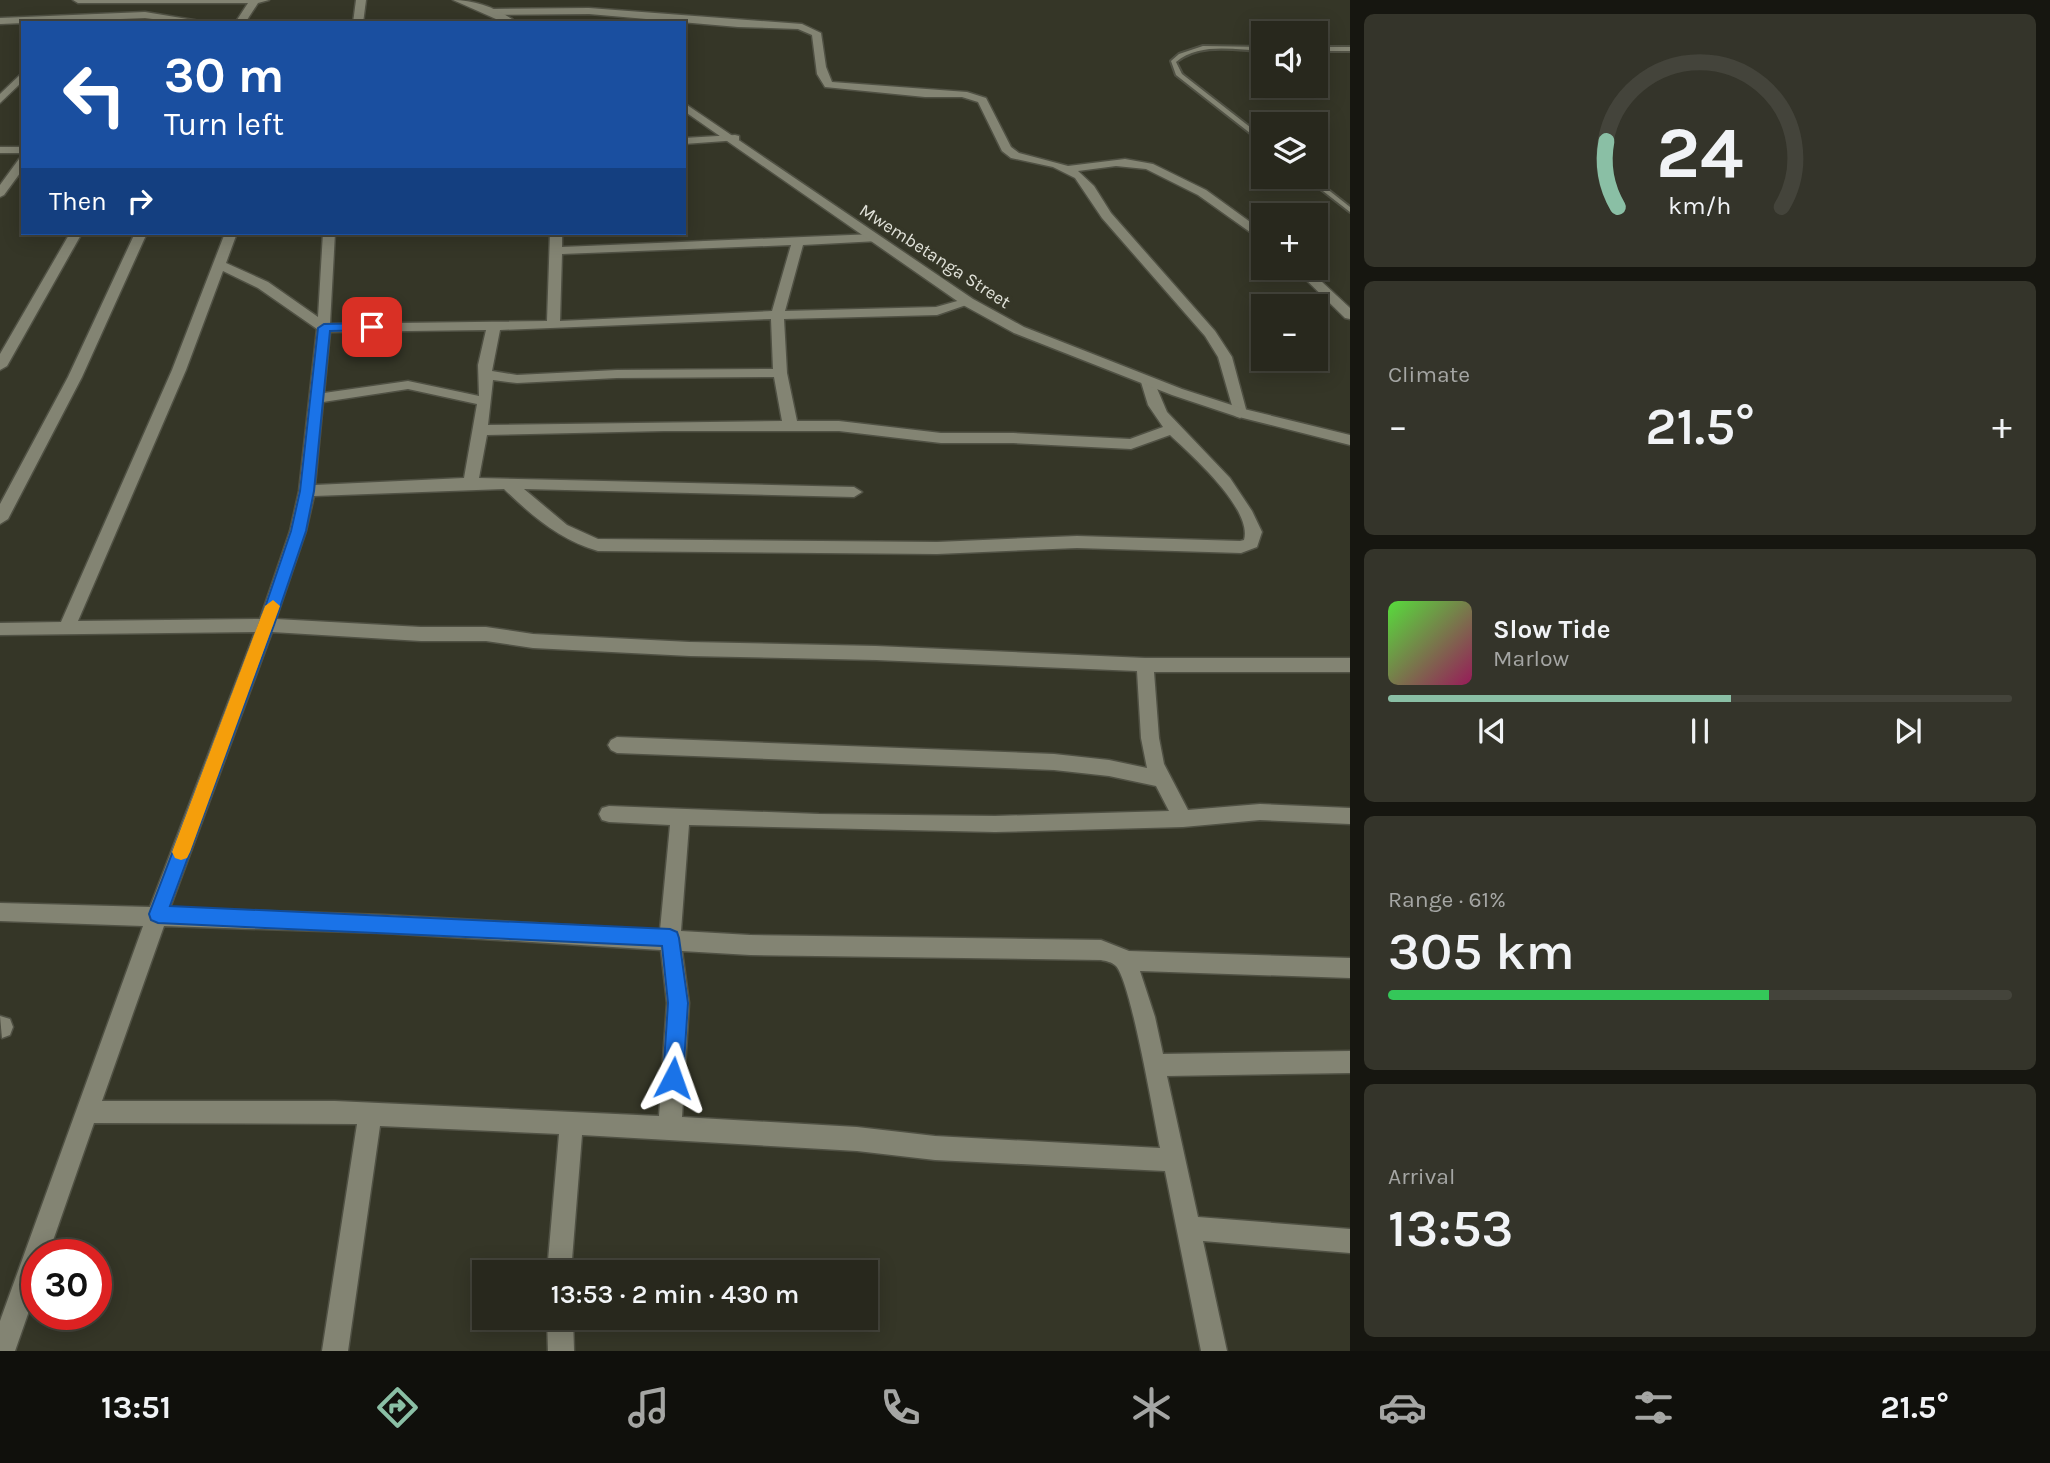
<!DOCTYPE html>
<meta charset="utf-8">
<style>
:root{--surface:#28281d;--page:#34342a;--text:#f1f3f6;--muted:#a5a6a4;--line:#44443b;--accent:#8abfa5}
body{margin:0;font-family:Karla,sans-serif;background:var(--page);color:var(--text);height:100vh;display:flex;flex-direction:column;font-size:26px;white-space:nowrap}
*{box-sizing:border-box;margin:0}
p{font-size:23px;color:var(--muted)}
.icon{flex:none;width:38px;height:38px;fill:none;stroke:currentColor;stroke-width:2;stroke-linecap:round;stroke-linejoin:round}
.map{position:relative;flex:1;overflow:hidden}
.side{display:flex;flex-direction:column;gap:14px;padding:14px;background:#161610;width:700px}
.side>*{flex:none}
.hud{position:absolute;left:21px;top:21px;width:665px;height:214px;border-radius:0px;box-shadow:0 4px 18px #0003,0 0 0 2px var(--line);background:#1a4fa0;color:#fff;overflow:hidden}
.tools{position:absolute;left:1251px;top:21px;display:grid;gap:14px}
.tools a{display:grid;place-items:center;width:77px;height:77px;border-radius:0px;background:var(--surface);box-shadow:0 4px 18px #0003,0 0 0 2px var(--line);font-size:35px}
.speed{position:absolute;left:21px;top:1239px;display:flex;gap:14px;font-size:35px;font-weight:700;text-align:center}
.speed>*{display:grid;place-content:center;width:91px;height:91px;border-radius:50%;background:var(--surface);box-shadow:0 4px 18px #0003,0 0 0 2px var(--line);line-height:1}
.speed .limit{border:10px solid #d22;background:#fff;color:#111}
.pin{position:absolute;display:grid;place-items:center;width:60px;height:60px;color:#fff;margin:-30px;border-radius:14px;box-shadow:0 4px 10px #0006}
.me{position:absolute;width:77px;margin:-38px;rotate:4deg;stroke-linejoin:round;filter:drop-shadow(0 0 5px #0008)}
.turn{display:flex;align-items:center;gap:24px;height:147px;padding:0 28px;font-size:32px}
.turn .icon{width:91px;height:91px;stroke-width:2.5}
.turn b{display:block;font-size:49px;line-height:60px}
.then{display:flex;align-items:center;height:66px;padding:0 28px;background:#0003;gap:14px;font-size:26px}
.big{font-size:52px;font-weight:600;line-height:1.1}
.side .card{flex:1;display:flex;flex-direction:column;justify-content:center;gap:10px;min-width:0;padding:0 24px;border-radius:10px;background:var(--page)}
.side .dial{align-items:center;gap:0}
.dial svg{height:182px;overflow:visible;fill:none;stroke:var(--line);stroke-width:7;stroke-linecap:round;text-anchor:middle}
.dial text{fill:var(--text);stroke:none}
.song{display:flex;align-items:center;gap:21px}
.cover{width:84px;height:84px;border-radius:10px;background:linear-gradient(135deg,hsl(110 70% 55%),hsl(330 70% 35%))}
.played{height:7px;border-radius:4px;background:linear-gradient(90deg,var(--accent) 55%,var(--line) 55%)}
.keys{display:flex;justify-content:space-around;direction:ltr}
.heat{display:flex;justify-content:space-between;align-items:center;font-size:38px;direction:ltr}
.charge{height:10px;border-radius:5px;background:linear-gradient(90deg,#34c759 61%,var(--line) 0)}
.trip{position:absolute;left:472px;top:1260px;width:406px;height:70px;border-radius:0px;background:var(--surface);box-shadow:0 4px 18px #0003,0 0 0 2px var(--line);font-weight:600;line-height:70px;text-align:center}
.menu{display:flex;height:112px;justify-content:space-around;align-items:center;background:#10100c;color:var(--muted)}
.menu .icon{width:49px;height:49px}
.menu .active{color:var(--accent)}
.menu b{font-size:32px;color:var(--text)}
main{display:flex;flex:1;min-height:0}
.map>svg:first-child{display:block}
</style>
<main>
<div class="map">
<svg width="1350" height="1351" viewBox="0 0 1350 1351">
<rect width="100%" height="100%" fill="#353627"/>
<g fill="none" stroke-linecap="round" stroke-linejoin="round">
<!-- lane casing -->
<g stroke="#505144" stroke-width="4">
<g id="lane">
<path d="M 1203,46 L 1264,47 L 1264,51 C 1235,50 1200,42 1176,62 L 1182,74 L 1264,138 L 1264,144 L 1176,75 L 1171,61 L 1179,54 Z"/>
<rect x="1316" y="47" width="34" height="4"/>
<polygon points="1305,177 1312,177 1350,207 1350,212"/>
</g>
</g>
<!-- street casing -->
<g stroke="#505144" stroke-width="3">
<g id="street">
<polygon points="73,0 269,0 258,3 245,23 235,23 248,3 78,3"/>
<polygon points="356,0 366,0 363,23 353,23"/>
<polygon points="589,8 802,24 821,33 826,67 832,82 967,92 986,98 1011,147 1019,153 1068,166 1125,159 1153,164 1206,190 1264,232 1264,242 1198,195 1146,169 1116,166 1078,171 1094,186 1111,213 1215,331 1232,357 1247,413 1240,418 1235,416 1218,357 1205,336 1102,218 1075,178 1053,167 1011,158 1002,151 978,102 962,97 925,97 825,87 817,74 812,35 798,29 738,27 589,14 493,15 488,12 493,9"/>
<polygon points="145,12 212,23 183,23 145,18 0,24 0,18"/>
<polygon points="509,18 512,19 513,23 474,23"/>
<polygon points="23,72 23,81 0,103 0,94"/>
<polygon points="735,135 739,136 739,140 684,144 684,138"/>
<rect x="0" y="147" width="23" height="6"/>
<polygon points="23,158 23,169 4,195 0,197 0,185 19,159"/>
<polygon points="70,233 82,233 7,366 0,370 0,354"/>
<polygon points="135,233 147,233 82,377 8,519 0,524 0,504 68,377"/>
<path d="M 225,233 L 237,233 L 226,263 L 268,282 L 318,317 L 323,233 L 335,233 L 330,324 L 547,321 L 550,233 L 562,233 L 562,247 L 874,234 L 880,238 L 878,241 L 803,245 L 785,311 L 936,307 L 968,298 L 975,302 L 937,315 L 784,319 L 787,373 L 797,421 L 839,421 L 941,433 L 1013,433 L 1130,439 L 1163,427 L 1148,405 L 1141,382 L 1143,379 L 1153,379 L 1167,412 L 1230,478 L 1252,511 L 1262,532 L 1257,547 L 1241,553 L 1077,548 L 937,554 L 598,551 C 560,540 532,516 504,489 L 314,496 L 306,531 L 276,619 L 421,627 L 486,627 L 533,634 L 690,642 L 876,646 L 1145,658 L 1350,658 L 1350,672 L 1154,672 L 1159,738 L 1164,764 L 1188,810 L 1260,804 L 1350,808 L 1350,824 L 1260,820 L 1183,827 L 995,832 L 689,825 L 681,931 L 750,935 L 1101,940 L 1129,951 L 1350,958 L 1350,978 L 1140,971 L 1155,1017 L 1163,1054 L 1350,1051 L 1350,1073 L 1167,1076 L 1198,1217 L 1350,1229 L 1350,1253 L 1203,1241 L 1227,1351 L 1201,1351 L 1165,1171 L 935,1160 L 857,1151 L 582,1135 L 571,1272 L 547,1272 L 559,1134 L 380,1126 L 348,1351 L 322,1351 L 357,1124 L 94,1123 L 48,1255 L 37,1255 L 37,1288 L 15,1351 L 0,1351 L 0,1321 L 143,926 L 0,921 L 0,903 L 150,907 L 255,632 L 0,635 L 0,623 L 61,622 L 172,370 ZM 791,245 L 772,311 L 560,321 L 562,254 ZM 223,271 L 258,288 L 317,329 L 299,491 L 290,531 L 260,619 L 78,621 L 186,370 ZM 771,319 L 773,369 L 617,370 L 517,375 L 492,371 L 500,330 ZM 486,330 L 478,365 L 479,396 L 408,381 L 324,393 L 330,332 ZM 774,377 L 782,421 L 488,425 L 493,380 L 517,383 L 617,378 ZM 408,389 L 477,404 L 464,478 L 315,485 L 323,402 ZM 664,431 L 839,431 L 941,443 L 1013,443 L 1131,449 L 1170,435 C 1191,455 1253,509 1244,540 L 1240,541 L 1077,536 L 937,542 L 598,539 L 567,525 L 524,489 L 854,497 L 862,492 L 854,487 L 479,478 L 487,435 ZM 272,632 L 421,641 L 486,641 L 533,648 L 690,656 L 876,660 L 1137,671 L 1141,738 L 1147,768 L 1109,760 L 1054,754 L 617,737 L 611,740 L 608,745 L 611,750 L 617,753 L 1054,770 L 1109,776 L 1156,786 L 1169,811 L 995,816 L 819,814 L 609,806 L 602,808 L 599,814 L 602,820 L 609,822 L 670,825 L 660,930 L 384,915 L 170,908 ZM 164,926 L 384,933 L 661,950 L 667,1003 L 659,1116 L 335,1101 L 102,1101 ZM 682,951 L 750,955 L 1101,960 C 1106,961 1112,962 1116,966 C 1131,982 1154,1118 1160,1148 L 935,1136 L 857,1127 L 682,1117 L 689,1003 Z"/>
<polygon points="1294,268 1307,268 1350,308 1350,319 1345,318"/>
<polygon points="0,1016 10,1019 13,1027 10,1035 2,1038"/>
<polygon points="547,1318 573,1318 574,1351 548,1351"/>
</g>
</g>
<!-- secondary casing -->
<g stroke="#505144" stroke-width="3">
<g id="secondary">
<path d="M 453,0 C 475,0 500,9 517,23 L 505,23 Z"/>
<polygon points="684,103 973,299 1024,327 1182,389 1244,409 1350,435 1350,445 1235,416 1172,395 1014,333 963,305 684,111"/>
</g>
</g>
<!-- lane -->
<use href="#lane" fill="#838473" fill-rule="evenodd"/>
<!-- street -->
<use href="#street" fill="#838473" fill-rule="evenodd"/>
<!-- secondary -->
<use href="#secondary" fill="#838473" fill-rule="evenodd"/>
</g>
<!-- route -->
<polygon fill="#1a73e8" stroke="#114b97" stroke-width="2" points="372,323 378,327 377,330 330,331 314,491 306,531 274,625 170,906 670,929 677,932 679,938 688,1003 683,1078 680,1085 673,1088 666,1085 663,1078 668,1003 662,946 158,923 151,920 149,914 259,625 291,531 300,491 318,328 324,324"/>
<!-- slow -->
<polygon fill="#f59e0b" points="273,600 280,606 190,852 187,858 181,860 175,858 172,852 265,606"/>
<g text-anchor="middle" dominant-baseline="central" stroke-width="7" stroke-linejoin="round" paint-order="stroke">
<!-- far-street labels -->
<g font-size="18" fill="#e1e2d9" stroke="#353627">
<text transform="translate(935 256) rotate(33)">Mwembetanga Street</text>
</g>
</g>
</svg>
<div class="tools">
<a><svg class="icon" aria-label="sound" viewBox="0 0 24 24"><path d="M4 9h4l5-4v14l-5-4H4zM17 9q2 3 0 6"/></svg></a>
<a><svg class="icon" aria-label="layers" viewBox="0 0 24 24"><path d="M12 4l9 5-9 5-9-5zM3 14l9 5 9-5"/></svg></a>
<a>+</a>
<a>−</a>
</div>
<div class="speed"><div class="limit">30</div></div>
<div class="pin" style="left:372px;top:327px;background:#d93025"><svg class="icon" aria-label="arrive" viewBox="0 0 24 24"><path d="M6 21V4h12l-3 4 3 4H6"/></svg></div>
<svg class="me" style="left:673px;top:1078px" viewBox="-20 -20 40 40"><path d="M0-17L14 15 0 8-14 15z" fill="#1a73e8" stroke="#fff" stroke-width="4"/></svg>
<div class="trip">13:53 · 2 min · 430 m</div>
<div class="hud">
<div class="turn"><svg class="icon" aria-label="left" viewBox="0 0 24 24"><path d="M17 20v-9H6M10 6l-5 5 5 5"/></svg><div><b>30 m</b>Turn left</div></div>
<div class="then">Then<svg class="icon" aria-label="right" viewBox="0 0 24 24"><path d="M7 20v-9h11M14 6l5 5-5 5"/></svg></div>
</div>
</div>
<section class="side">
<div class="card dial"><svg viewBox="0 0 100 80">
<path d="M14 69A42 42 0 1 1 86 69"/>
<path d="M14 69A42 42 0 0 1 9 40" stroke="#8abfa5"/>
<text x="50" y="56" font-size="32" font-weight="700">24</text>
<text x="50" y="72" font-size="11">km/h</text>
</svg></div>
<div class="card"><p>Climate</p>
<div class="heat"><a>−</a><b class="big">21.5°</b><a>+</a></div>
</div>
<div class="card">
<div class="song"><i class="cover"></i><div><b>Slow Tide</b><p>Marlow</p></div></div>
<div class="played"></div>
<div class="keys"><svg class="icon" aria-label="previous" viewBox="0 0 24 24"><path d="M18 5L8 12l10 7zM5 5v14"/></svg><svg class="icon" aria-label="pause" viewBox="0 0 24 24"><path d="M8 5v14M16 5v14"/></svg><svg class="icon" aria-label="next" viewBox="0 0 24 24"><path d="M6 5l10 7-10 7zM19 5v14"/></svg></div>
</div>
<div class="card"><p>Range · 61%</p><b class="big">305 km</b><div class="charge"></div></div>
<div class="card"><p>Arrival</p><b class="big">13:53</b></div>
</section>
</main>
<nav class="menu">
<b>13:51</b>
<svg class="icon active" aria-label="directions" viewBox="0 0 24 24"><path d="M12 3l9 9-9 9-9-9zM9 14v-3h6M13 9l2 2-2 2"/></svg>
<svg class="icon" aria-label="music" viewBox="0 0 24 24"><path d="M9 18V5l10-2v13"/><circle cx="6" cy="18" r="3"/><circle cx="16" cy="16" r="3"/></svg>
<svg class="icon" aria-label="phone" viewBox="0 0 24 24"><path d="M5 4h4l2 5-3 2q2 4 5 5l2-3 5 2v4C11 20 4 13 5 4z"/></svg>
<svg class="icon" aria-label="climate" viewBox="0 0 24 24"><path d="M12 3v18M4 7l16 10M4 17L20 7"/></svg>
<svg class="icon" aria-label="car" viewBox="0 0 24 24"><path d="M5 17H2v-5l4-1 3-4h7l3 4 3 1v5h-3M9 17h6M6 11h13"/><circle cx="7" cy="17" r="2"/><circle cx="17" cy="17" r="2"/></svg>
<svg class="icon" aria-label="filters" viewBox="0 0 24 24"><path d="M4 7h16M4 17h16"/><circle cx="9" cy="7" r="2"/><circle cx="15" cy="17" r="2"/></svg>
<b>21.5°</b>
</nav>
